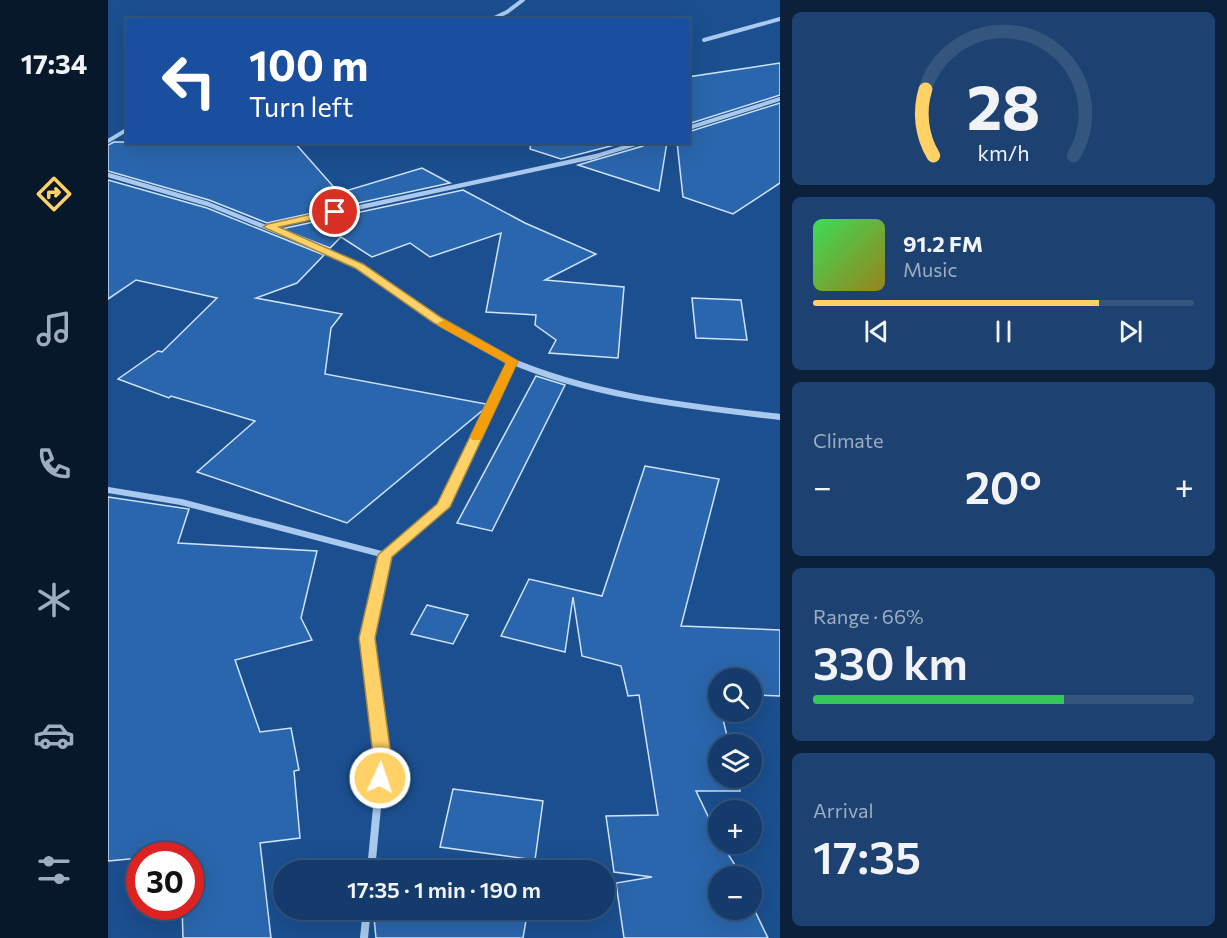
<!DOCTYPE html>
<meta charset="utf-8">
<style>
:root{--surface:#143b6b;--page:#1d4271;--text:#f1f3f6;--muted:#9dadc1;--line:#33557e;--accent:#ffd166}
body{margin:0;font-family:Commissioner,sans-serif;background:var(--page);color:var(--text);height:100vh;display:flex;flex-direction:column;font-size:22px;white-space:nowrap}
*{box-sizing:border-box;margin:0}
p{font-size:20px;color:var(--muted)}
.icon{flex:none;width:33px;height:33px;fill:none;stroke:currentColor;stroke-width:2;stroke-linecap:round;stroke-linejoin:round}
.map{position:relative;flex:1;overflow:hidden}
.panel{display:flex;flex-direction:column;gap:12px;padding:12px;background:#0b203b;width:447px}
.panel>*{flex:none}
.hud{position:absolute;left:18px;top:18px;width:564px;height:126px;border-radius:0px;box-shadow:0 6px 24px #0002,0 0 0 2px var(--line);background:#1a4fa0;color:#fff;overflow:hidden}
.buttons{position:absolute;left:600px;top:668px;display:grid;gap:12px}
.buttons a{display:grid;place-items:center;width:54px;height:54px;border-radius:50%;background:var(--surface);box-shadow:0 6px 24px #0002,0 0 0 2px var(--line);font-size:30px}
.speed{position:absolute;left:18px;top:842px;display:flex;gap:12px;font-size:30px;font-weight:700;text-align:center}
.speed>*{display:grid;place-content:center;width:78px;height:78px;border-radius:50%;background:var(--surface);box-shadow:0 6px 24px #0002,0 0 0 2px var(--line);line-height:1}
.speed .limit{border:9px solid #d22;background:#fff;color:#111}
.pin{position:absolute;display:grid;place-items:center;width:51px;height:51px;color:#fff;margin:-26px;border:3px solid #fff;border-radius:50%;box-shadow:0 2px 6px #0007}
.me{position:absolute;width:66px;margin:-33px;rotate:3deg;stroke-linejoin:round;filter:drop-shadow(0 0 4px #0008)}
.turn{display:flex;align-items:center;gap:21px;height:126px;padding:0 24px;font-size:27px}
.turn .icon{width:78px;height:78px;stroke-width:2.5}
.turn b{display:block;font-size:42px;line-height:51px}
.big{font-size:45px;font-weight:600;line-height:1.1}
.panel .card{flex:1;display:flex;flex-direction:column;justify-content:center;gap:9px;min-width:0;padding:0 21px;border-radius:9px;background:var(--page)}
.panel .dial{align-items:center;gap:0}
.dial svg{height:156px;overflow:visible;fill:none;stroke:var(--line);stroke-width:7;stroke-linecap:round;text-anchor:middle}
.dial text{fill:var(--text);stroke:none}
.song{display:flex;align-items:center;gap:18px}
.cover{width:72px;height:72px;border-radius:9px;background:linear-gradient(135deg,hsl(130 70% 55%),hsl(50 70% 35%))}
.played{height:6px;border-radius:3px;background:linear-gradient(90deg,var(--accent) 75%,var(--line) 75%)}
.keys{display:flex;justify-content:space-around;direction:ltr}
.heat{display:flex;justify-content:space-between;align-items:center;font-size:33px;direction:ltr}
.charge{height:9px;border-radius:4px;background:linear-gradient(90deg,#34c759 66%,var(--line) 0)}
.trip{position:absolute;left:165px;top:860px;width:342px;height:60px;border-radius:30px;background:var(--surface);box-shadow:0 6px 24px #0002,0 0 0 2px var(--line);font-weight:600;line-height:60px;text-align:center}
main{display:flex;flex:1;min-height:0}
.tabs{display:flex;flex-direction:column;width:108px;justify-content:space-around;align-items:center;background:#08182b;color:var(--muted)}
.tabs .icon{width:42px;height:42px}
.tabs .current{color:var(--accent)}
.tabs b{font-size:27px;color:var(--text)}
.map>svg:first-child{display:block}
</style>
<main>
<nav class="tabs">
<b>17:34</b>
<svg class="icon current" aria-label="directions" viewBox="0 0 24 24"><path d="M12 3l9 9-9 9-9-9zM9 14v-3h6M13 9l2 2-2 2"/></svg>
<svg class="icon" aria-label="music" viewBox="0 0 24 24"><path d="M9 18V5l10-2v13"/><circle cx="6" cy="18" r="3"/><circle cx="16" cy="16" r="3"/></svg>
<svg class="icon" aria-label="phone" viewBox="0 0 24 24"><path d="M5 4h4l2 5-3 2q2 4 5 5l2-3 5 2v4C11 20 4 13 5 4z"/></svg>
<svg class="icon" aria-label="climate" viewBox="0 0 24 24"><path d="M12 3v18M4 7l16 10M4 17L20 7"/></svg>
<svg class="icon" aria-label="car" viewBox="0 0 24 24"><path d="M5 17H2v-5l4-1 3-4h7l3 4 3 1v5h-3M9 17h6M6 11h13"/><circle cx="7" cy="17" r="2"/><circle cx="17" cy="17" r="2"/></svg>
<svg class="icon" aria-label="filters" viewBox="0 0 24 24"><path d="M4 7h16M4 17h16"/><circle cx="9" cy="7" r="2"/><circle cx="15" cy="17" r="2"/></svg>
</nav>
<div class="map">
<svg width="672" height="938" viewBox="0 0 672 938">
<rect width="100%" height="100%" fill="#1b4f8f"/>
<!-- building -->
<g fill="#2a66ad" stroke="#cfe3fa" stroke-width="1.5">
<polygon points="672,63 672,95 580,124 580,77"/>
<polygon points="672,103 672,183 625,214 575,197 569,142 580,142 580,132"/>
<polygon points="6,142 186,142 231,193 314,168 342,183 159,223 101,200 0,171 0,145"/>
<polygon points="423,142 518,142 453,159 422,149"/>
<polygon points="538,142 559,142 551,191 470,165 535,146"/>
<polygon points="0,180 99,208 216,255 189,283 148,298 234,314 223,328 217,374 378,404 375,410 239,523 89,472 147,421 63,396 61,398 10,379 50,351 54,352 109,298 28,280 0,299"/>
<polygon points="355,190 417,223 488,254 437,280 516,287 510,358 441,353 448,340 427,325 428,315 378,312 393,233 322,257 302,243 264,257 233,237 222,248 173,229"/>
<polygon points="584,298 633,300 639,340 588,338"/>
<polygon points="428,376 457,385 384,531 349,523"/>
<polygon points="537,466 611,479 573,626 672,630 672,696 644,695 644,678 610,678 610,711 613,711 621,744 610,744 610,777 628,777 632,791 588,791 610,837 610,843 613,843 634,876 610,876 610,909 644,909 644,905 660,938 516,938 508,883 544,877 506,872 498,816 550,815 531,695 520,696 513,666 474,656 465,597 457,652 393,636 421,579 494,596"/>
<polygon points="0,497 81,509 70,543 209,551 193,618 204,640 127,660 152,732 183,728 191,770 186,771 192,838 152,843 163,938 75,938 74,906 82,906 82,855 72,855 72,853 32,855 32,858 0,861"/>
<polygon points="319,605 360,615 345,644 303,634"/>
<polygon points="345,789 435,801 427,860 332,847"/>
<polygon points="328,909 420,909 415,938 268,938 266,918"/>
</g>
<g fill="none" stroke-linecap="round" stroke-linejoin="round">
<!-- street-far3 -->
<g stroke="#a9c9ee" stroke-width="4">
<polyline points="382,20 399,12 415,0"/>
<polyline points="596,40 672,19"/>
<polyline points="580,128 672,99"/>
<polyline points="0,141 20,129"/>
<polyline points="482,158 534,142"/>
</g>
<!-- street-far2 -->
<g stroke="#a9c9ee" stroke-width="4.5">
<polyline points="0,175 100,204 239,260 271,279 366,342 397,358"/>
<polyline points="160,227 489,156"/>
</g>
<!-- street-far1 -->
<g stroke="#a9c9ee" stroke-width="6">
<path d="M 394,357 C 481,396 578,406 672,417"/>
<polyline points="0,490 73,502 277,555"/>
<polyline points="264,613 277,555 335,507 404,361"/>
</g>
<!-- street -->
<g stroke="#a9c9ee" stroke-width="8">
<polyline points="263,870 274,755 259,638 265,612"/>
<polyline points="256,938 259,909"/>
</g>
</g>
<!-- route -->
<polygon fill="#ffd166" stroke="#a68842" stroke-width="1.5" points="227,209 232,212 231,214 171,227 255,264 334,318 410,361 342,507 284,557 267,638 283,755 278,783 272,785 266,783 263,778 265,755 251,638 270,555 329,504 398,363 326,323 247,268 155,227 160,224"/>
<!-- slow -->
<polygon fill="#f59e0b" points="336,320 410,361 373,440 364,440 362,437 398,363 331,326 330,323"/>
</svg>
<div class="buttons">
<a><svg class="icon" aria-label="search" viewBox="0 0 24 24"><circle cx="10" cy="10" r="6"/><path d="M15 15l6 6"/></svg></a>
<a><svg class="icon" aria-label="layers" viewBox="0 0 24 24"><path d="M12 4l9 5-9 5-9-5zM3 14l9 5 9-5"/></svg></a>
<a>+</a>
<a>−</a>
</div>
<div class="speed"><div class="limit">30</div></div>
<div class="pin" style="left:227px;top:212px;background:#d93025"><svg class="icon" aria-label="arrive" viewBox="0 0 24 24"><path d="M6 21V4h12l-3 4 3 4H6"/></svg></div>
<svg class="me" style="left:272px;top:778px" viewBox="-20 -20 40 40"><circle r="17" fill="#ffd166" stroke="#fff" stroke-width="3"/><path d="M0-11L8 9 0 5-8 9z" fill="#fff"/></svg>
<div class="trip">17:35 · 1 min · 190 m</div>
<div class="hud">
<div class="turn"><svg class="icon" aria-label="left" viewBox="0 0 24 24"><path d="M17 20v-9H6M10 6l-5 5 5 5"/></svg><div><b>100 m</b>Turn left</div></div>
</div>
</div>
<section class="panel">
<div class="card dial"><svg viewBox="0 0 100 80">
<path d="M14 69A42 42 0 1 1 86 69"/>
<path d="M14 69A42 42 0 0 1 10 35" stroke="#ffd166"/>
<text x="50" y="56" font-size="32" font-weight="700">28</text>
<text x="50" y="72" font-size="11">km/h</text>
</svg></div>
<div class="card">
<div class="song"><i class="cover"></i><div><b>91.2 FM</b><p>Music</p></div></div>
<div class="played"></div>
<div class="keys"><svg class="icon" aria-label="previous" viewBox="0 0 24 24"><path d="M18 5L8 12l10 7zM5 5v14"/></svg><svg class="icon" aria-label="pause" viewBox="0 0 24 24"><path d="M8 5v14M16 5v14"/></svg><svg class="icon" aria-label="next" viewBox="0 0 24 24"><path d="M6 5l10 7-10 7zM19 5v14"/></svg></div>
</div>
<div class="card"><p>Climate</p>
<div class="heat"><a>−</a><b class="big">20°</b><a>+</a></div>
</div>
<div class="card"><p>Range · 66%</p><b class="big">330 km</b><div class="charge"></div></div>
<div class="card"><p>Arrival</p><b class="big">17:35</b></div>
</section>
</main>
